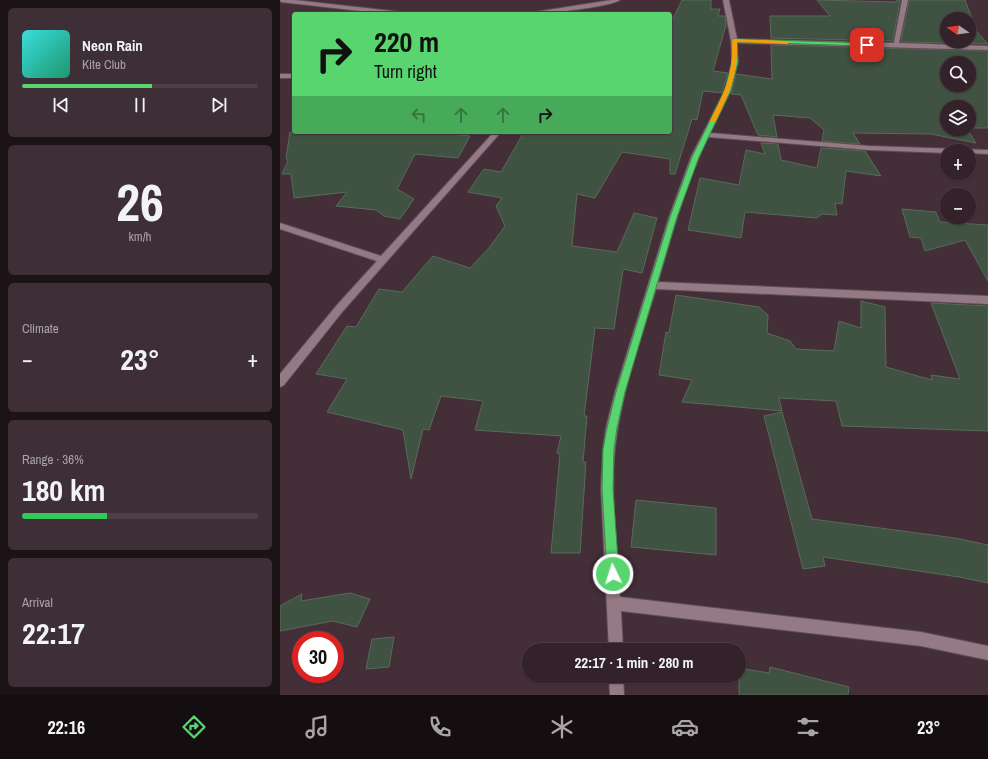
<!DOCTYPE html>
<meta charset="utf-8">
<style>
:root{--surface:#33222a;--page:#3e2f36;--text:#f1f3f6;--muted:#a9a4a8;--line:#4e3f47;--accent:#59d56f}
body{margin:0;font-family:"Archivo Narrow",sans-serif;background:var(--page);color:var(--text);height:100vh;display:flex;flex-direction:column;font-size:15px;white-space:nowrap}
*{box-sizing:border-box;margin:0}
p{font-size:13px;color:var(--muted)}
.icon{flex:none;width:22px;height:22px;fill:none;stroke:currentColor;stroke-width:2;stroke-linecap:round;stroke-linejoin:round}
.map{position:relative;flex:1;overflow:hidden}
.details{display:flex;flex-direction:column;gap:8px;padding:8px;background:#1c1317;width:280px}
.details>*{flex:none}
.top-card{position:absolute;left:12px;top:12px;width:380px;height:122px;border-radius:4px;box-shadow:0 1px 3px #0004,0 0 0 1px var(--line);background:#59d56f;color:#111;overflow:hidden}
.needle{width:26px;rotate:283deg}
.fabs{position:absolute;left:660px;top:12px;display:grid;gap:8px}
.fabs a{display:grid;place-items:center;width:36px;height:36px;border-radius:50%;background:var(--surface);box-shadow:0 1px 3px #0004,0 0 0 1px var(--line);font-size:20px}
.speed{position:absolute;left:12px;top:631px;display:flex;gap:8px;font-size:20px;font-weight:700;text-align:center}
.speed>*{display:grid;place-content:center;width:52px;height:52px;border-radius:50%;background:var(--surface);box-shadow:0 1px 3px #0004,0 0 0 1px var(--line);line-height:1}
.speed .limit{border:6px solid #d22;background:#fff;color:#111}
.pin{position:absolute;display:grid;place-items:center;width:34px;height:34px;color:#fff;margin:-17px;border-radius:8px;box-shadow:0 2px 6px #0006}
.me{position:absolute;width:44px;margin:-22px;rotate:356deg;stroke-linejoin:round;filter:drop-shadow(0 0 3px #0008)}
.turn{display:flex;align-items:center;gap:14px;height:84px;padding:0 16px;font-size:18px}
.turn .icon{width:52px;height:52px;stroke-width:2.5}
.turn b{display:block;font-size:28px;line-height:34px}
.lanes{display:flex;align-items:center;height:38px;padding:0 16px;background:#0003;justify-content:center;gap:20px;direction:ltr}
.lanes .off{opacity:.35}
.big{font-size:30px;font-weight:800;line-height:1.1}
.details .tile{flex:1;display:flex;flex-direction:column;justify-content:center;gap:6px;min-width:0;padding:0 14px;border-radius:6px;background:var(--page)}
.details .dial{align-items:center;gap:0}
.dial b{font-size:52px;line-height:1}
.song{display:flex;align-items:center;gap:12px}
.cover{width:48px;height:48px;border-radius:6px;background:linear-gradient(135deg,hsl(180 70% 55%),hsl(160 70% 35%))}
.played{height:4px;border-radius:2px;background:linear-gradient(90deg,var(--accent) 55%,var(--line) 55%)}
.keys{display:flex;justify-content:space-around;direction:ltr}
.heat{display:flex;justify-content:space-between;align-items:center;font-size:22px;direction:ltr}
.charge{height:6px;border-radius:3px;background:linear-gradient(90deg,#34c759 36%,var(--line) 0)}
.trip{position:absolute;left:242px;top:643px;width:224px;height:40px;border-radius:20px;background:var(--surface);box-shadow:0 1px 3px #0004,0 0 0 1px var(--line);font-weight:800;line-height:40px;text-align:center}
.menu{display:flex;height:64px;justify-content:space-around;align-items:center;background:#140e11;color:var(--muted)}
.menu .icon{width:28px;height:28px}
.menu .selected{color:var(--accent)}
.menu b{font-size:18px;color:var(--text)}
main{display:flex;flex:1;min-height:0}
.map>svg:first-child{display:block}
</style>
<main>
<section class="details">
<div class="tile">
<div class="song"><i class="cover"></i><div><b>Neon Rain</b><p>Kite Club</p></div></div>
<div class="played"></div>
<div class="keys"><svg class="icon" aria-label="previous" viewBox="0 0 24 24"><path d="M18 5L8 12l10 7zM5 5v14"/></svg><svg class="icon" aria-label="pause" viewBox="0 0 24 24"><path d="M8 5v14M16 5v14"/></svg><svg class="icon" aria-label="next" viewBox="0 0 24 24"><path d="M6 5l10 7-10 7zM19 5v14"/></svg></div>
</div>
<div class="tile dial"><b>26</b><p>km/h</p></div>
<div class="tile"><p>Climate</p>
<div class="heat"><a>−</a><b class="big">23°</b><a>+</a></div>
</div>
<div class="tile"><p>Range · 36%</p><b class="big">180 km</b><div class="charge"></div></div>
<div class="tile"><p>Arrival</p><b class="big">22:17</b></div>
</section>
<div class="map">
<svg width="708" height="695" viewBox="0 0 708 695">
<rect width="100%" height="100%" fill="#442e38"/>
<!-- building -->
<g fill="#405241" stroke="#586b59" fill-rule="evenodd">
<polygon points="402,0 431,0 431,9 440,9 438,16 445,16 446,25 433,71 448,73 442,93 423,91 417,120 412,119 395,174 390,174 390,159 342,152 315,198 297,194 292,246 337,252 354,213 377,218 362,273 343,269 334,329 315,328 304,416 307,416 303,462 306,462 300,553 271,553 280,454 277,453 281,436 195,430 203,401 161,396 149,430 143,429 131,479 123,430 47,412 67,379 36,374 67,326 76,327 99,289 122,292 153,256 190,268 209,248 225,226 216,206 222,198 188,192 204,169 221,172 244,132 390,132 390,25"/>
<polygon points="537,0 616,2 617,0 620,0 613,41 491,38 490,16 550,16"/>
<polygon points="629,0 685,0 693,21 689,21 689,19 667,19 667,41 689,41 689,23 708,44 621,42"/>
<path d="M 491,45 L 708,51 L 708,128 L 689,128 L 689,107 L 667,107 L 667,129 L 687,129 L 696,143 L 651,134 L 573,133 L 580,144 L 542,141 L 544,130 L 530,118 L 493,115 L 497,137 L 478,135 L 461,95 L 451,94 L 456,74 L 492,79 ZM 667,63 L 689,63 L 689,85 L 667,85 Z"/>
<polygon points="10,132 148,132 190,136 178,158 135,154 117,189 134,199 120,219 104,216 96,210 56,206 67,192 14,198 11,174 2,174 8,161 6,158"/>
<polygon points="481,143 498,144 501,160 537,168 541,148 585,151 601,176 566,171 562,204 555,203 557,215 542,214 537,218 465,212 461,238 408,230 420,178 459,185 466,150 485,154"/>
<polygon points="622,209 656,212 660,222 708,225 708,281 685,240 645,251 641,238 630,237"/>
<polygon points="396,295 479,307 488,315 487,333 510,341 516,349 554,351 559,321 581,328 581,301 605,307 606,367 652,380 651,375 680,379 651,303 708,306 708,431 562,426 556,401 499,398 502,411 402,402 412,380 379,375 386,332 389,333"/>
<polygon points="502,412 532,519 675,538 708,545 708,583 679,577 543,557 545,566 523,569 484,416"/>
<polygon points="356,500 436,508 436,555 351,547"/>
<polygon points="70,593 90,599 77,627 53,621 0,631 0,606 22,594 21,601"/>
<polygon points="114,637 109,667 86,669 92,639"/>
<polygon points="490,667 569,687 568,695 459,695 459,668 489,673"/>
</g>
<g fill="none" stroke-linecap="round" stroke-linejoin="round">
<!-- minor casing -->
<g stroke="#5f4d55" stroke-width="2">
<g id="minor">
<polygon points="0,0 14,0 121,12 124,14 107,14 1,2"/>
<path d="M 332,0 L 340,0 C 327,8 260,14 242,14 Z"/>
<path d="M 443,0 L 449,0 L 457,39 L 614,43 L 622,0 L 628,0 L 619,43 L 708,46 L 708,50 L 457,43 L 458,62 L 451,90 L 430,133 L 589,146 L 708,150 L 708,154 L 689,153 L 689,151 L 667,151 L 667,153 L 589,150 L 428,137 C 406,183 392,233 378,282 L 708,296 L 708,304 L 376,289 C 360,341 341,394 335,448 C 330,497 337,548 340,597 L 641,632 L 708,646 L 708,660 L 641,646 L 341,611 L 343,650 L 329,650 L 321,489 L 323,449 L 326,428 L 335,392 L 389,217 L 411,157 L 445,90 L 452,62 L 451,41 Z"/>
<rect x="0" y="74" width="14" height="4"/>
<polygon points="214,132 221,132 63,311 4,385 0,387 0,374 57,305 97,261 0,229 0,223 101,256"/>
<polygon points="329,676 343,676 344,695 330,695"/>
</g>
</g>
<!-- minor -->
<use href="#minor" fill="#947a85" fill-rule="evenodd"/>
</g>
<!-- route -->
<polygon fill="#59d56f" stroke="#3a8a48" points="454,39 587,43 589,45 587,46 457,42 458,62 451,90 419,157 397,217 345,392 337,428 334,449 333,489 339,574 337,579 333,580 328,579 327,574 322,489 323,449 327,428 336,392 390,217 412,157 445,90 452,62 452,41"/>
<!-- slow -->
<path fill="#f59e0b" d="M 454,39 L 507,41 L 510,42 L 507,44 L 457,42 C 458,76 450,91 436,121 L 431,122 L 430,121 C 445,91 453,75 452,41 Z"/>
</svg>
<div class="fabs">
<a><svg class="needle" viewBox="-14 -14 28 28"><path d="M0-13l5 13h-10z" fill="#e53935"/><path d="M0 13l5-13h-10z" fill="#a9a4a8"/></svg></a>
<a><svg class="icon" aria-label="search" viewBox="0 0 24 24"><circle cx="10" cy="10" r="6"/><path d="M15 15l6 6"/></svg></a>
<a><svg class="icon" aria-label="layers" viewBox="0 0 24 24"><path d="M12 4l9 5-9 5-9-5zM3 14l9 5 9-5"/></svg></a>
<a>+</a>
<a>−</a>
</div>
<div class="speed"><div class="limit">30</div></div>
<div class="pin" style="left:587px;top:45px;background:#d93025"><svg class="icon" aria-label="arrive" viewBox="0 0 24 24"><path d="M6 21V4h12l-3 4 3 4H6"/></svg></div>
<svg class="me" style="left:333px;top:574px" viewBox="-20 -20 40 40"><circle r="17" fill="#59d56f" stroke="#fff" stroke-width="3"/><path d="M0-11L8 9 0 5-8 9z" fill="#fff"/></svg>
<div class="trip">22:17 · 1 min · 280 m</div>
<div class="top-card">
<div class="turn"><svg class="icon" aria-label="right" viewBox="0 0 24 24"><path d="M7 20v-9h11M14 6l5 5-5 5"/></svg><div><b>220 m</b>Turn right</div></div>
<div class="lanes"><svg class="icon off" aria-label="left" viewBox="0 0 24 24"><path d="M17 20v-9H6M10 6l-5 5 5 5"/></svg><svg class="icon off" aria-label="ahead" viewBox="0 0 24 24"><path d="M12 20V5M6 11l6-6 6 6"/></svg><svg class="icon off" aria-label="ahead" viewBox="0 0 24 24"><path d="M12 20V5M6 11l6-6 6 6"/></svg><svg class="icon" aria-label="right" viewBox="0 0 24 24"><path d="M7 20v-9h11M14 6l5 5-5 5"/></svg></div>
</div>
</div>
</main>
<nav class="menu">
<b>22:16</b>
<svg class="icon selected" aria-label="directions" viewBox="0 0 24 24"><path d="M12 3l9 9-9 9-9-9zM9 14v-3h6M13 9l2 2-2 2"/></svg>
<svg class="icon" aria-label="music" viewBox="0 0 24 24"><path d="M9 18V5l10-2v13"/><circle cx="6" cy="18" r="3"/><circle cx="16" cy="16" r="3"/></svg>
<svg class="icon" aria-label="phone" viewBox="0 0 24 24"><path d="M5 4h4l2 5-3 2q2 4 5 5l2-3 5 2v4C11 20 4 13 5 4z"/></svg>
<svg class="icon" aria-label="climate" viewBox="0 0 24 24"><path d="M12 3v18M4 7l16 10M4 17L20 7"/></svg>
<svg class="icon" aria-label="car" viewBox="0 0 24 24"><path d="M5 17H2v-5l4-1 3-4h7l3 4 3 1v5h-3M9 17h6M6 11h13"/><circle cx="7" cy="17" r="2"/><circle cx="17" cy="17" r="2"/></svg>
<svg class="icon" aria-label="filters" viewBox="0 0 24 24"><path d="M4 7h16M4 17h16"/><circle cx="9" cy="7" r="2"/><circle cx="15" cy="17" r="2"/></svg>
<b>23°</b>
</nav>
